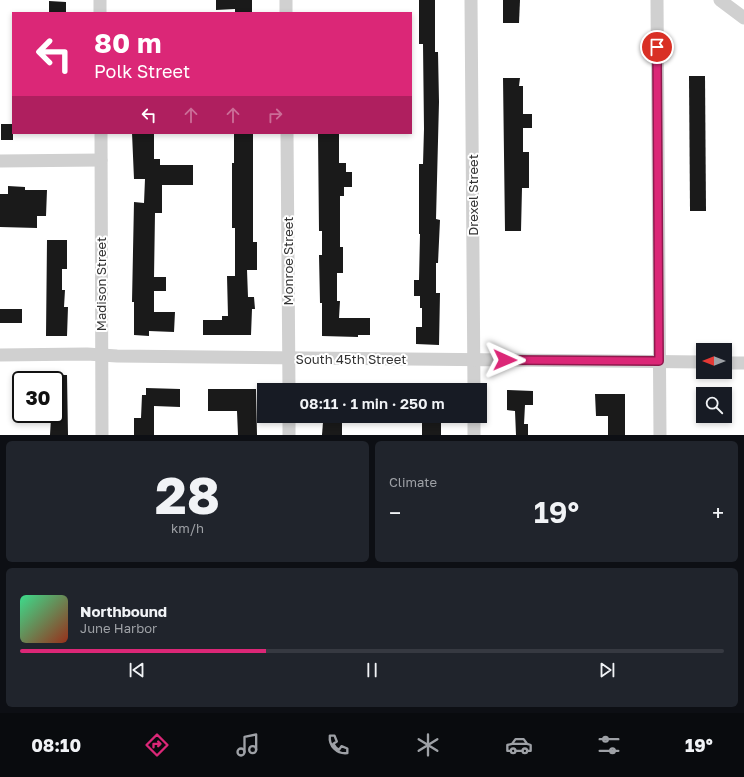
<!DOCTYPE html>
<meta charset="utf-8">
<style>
:root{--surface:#171b24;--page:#20242c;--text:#f1f3f6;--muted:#9ea1a6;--line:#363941;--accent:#db2777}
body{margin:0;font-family:"Golos Text",sans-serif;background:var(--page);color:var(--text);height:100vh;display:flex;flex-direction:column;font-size:15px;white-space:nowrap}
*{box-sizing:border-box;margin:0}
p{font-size:13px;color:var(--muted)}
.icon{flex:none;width:22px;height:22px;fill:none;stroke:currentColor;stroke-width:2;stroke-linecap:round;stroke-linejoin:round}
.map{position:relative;height:435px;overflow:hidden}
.side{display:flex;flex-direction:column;gap:6px;padding:6px;background:#0d0f14;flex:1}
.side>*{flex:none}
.banner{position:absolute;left:12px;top:12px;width:400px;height:122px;border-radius:0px;box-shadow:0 2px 6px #0003;background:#db2777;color:#fff;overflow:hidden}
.needle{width:26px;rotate:270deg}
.tools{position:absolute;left:696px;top:343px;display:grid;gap:8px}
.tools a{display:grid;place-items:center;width:36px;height:36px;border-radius:0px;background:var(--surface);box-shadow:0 2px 6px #0003;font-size:20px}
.speed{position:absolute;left:12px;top:371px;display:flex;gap:8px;font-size:20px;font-weight:700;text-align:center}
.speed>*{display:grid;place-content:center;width:52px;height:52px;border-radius:50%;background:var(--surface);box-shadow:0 2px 6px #0003;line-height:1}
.speed .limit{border:2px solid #111;border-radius:6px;background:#fff;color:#111}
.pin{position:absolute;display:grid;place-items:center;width:34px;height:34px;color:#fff;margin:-17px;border:2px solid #fff;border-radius:50%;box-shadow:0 1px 4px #0007}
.me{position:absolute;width:44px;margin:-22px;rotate:91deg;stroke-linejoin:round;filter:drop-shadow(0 0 3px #0008)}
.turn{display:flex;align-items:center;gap:14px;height:84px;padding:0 16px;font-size:18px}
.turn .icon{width:52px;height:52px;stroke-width:2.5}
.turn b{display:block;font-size:28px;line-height:34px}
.lanes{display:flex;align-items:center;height:38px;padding:0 16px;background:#0003;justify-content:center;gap:20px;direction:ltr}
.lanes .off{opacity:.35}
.big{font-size:30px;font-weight:600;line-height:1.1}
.side .tile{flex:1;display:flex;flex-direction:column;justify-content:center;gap:6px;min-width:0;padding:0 14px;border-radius:6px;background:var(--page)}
.side .dial{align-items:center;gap:0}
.dial b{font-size:52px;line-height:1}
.song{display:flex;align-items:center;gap:12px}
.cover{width:48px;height:48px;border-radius:6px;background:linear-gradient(135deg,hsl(150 70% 55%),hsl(10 70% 35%))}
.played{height:4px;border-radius:2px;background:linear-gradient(90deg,var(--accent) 35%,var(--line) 35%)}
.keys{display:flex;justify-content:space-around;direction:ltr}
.heat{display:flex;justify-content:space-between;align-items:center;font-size:22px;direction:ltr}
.side .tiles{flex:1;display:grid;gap:6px;grid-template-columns:1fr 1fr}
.tile:last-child{grid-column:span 2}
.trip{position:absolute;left:257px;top:383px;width:230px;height:40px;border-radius:0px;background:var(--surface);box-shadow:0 2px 6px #0003;font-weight:600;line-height:40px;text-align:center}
.dock{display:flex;height:64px;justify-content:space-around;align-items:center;background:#090b0e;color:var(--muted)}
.dock .icon{width:28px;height:28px}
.dock .active{color:var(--accent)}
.dock b{font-size:18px;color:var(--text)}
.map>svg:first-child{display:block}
</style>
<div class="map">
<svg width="744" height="435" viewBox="0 0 744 435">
<rect width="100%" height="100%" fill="#fff"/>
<!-- building -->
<g fill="#1a1a1a">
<polygon points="216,0 252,0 252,13 235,13 235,9 216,10"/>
<polygon points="419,0 435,0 435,52 438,52 439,102 436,219 440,220 438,263 436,263 436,293 440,293 439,345 416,344 416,327 422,327 422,308 420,308 420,296 414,296 414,280 419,280 420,234 419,234 419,164 423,164 424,129 423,44 419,44"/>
<polygon points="503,0 520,0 519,23 503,23"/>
<polygon points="49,1 66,2 66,13 49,13"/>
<polygon points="689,76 705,76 706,211 690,211"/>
<polygon points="503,78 520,78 519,86 523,86 523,114 532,114 532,128 523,128 523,152 529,152 529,188 522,188 521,231 505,231"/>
<rect x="1" y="124" width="12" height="16"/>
<polygon points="132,133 154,133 154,159 160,159 160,165 193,165 193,185 162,185 162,213 155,213 154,277 166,277 166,291 154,291 154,312 175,312 174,332 149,331 149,336 134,335 134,302 132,302 134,202 144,203 145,179 134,179"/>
<polygon points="234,133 253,133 253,242 257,242 257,270 247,270 248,297 254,297 255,309 252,309 251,335 203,335 203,320 222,320 222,316 228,316 227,276 235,276 235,228 232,228 232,163 234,163"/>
<polygon points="322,133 339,133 339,163 346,163 346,172 352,172 352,187 344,187 344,196 340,196 340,247 343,247 343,273 337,273 337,301 340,301 339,318 370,318 370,335 358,335 358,337 322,336 322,303 320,303 319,255 322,255 322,231 319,231 318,134 322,134"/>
<polygon points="8,186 25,187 25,190 47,190 46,216 37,216 37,228 0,227 0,194 8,194"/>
<polygon points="47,240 67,240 67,269 62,269 62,290 65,290 64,307 68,307 67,336 46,336"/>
<rect x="0" y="309" width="22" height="14"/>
<polygon points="55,375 67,375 68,435 50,435 51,418 55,418"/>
<polygon points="146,388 180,389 180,407 154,406 154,435 134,435 134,418 141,418 142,395 146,395"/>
<polygon points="208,389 256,389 257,435 238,435 237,411 208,411"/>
<polygon points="507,390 533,391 533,405 525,405 524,424 528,424 528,435 516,435 515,411 507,410"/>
<polygon points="595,394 625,394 625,435 608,435 608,416 596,416"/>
<polygon points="323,422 342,422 342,435 322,435"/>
<rect x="422" y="423" width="19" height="12"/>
</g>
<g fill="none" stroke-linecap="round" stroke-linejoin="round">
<!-- minor -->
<g stroke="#d0d0d0" stroke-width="13">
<polyline points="100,0 100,13"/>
<polyline points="286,0 286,13"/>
<polyline points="471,0 474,390"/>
<polyline points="657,0 660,435"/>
<polyline points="720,0 744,18"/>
<polyline points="101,133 102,435"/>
<polyline points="287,133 289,390"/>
<polyline points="0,161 101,160"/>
<polyline points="0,355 87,354 117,356 703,362"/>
<polyline points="725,363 744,363"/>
<polyline points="289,416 289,435"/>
<polyline points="474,416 474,435"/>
</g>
</g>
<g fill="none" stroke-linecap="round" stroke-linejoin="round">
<!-- route casing -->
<g stroke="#8e194d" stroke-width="10">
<polyline id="route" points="505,360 659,361 657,47"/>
</g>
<!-- route -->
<use href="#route" stroke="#db2777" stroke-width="7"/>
</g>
<g text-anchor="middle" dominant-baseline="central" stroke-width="4" stroke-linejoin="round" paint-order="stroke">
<!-- street labels -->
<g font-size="13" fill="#333" stroke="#fff">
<text transform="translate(473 195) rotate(-90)">Drexel Street</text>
<text transform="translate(288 261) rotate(-90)">Monroe Street</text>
<text transform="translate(101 284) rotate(-90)">Madison Street</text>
<text x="351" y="359">South 45th Street</text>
</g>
</g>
</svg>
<div class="tools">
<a><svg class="needle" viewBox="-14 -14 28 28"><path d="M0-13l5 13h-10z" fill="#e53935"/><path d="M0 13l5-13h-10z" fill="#9ea1a6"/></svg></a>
<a><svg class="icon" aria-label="search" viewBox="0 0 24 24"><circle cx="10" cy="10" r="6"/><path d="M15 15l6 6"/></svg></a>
</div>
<div class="speed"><div class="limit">30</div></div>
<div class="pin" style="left:657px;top:47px;background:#d93025"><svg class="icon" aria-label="arrive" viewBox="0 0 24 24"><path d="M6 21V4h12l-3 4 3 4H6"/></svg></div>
<svg class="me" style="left:505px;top:360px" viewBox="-20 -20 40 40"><path d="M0-17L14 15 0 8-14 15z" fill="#db2777" stroke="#fff" stroke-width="4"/></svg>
<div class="trip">08:11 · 1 min · 250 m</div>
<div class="banner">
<div class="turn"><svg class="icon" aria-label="left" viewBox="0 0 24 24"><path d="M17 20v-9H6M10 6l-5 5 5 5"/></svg><div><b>80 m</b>Polk Street</div></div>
<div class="lanes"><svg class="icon" aria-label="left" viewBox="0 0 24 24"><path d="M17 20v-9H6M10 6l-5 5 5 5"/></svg><svg class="icon off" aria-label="ahead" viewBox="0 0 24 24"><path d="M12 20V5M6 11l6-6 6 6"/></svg><svg class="icon off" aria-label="ahead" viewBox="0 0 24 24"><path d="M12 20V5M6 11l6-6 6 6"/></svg><svg class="icon off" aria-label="right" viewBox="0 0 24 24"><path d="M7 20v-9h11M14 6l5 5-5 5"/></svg></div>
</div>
</div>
<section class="side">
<div class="tiles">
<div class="tile dial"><b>28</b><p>km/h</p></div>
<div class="tile"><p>Climate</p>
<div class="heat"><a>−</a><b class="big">19°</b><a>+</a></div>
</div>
<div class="tile">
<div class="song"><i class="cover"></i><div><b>Northbound</b><p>June Harbor</p></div></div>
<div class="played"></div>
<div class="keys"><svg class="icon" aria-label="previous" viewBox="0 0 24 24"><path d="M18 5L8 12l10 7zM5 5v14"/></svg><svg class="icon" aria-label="pause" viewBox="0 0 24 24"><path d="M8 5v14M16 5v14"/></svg><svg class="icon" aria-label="next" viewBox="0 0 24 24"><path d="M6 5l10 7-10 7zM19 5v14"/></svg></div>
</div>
</div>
</section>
<nav class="dock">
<b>08:10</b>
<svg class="icon active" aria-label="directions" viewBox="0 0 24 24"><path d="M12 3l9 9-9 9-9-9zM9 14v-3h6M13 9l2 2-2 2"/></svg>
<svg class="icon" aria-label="music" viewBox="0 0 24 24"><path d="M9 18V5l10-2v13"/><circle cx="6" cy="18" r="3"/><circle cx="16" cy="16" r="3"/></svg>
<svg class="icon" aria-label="phone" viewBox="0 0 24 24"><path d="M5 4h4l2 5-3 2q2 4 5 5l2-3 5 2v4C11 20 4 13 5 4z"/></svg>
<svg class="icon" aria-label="climate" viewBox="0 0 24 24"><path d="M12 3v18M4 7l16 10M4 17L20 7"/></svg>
<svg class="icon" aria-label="car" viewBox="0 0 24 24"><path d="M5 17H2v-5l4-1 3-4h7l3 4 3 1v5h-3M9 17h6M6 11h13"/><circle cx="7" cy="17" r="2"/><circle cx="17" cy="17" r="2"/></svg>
<svg class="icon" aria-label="filters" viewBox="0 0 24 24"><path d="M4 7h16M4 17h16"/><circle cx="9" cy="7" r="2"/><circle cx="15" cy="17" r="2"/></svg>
<b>19°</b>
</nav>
